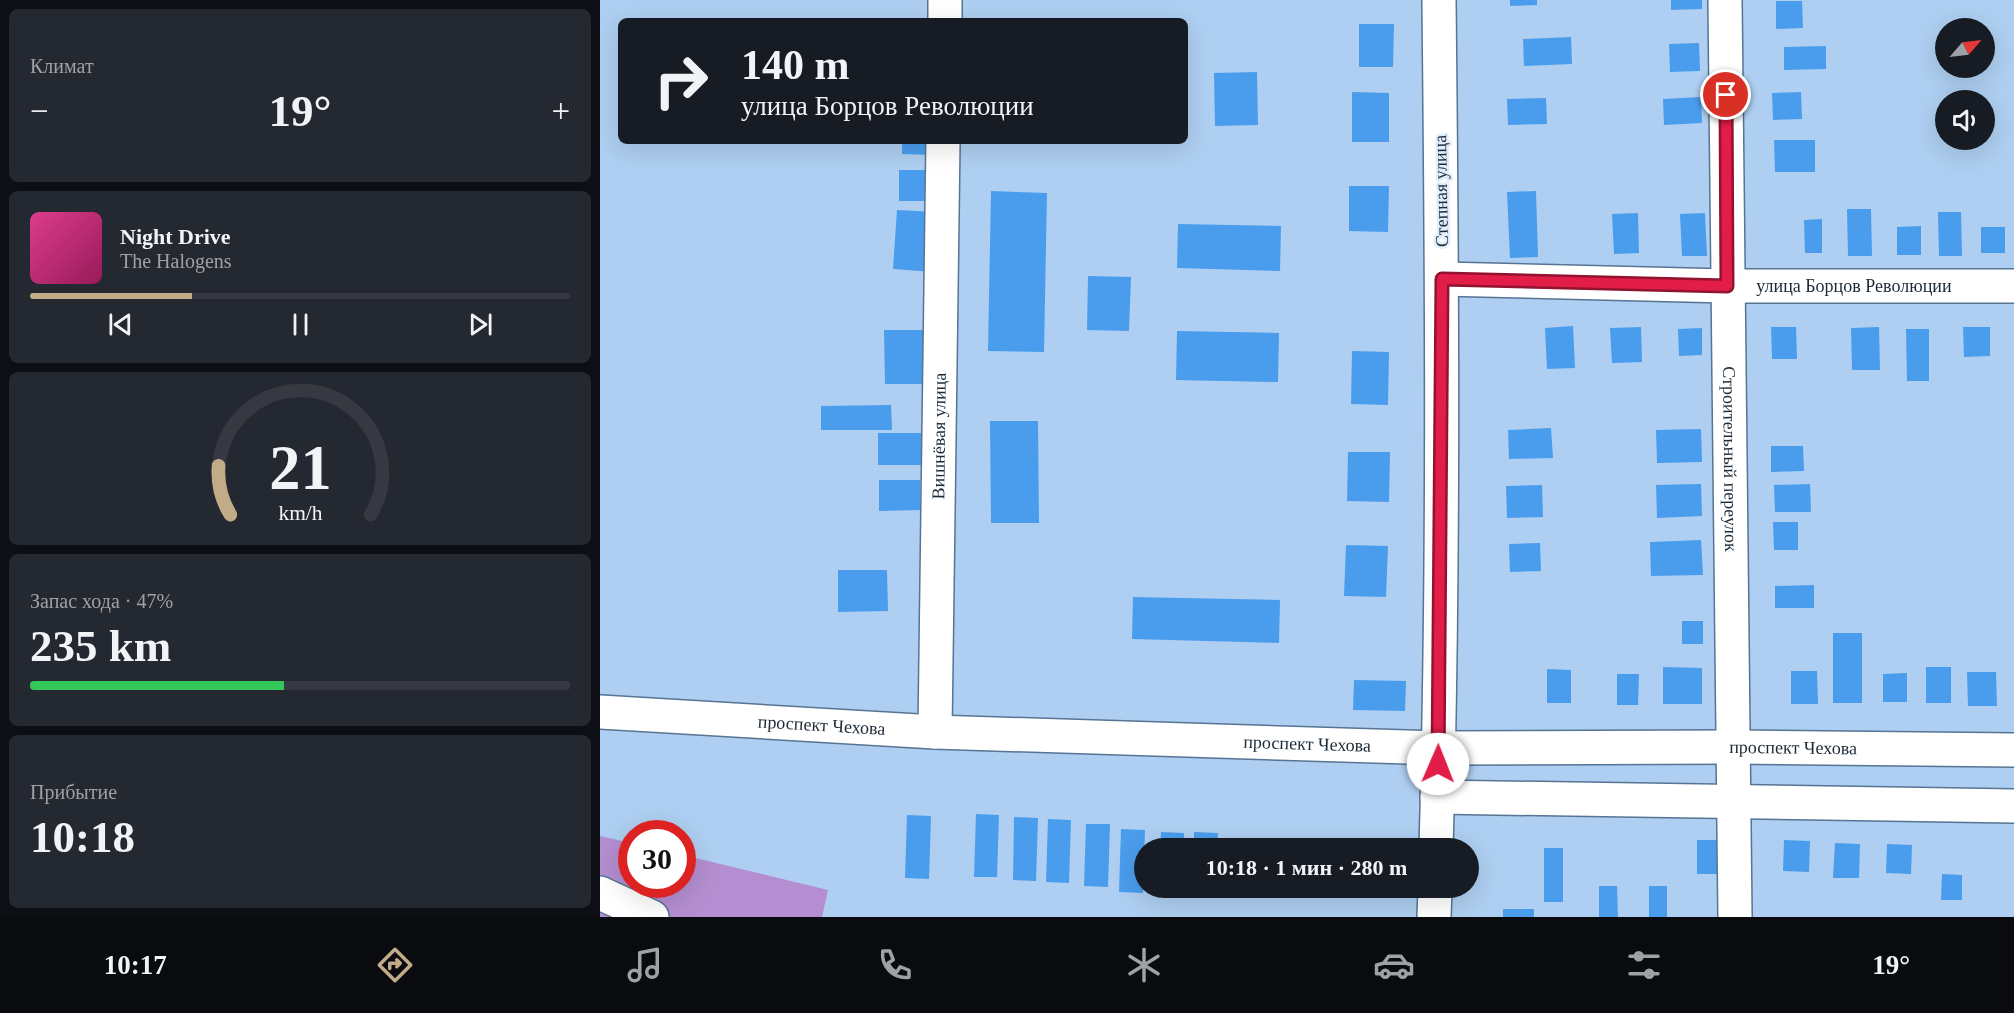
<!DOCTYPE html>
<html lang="ru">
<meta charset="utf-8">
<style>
:root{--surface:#171b24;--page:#242831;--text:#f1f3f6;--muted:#9ea1a6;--line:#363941;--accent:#c2ac87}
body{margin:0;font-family:"Times New Roman",serif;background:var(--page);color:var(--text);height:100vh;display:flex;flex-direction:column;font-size:22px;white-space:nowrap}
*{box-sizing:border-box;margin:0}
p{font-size:20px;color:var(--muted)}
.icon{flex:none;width:33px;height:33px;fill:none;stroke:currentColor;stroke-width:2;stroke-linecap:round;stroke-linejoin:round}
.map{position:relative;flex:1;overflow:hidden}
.side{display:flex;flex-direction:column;gap:9px;padding:9px;background:#0d0f14;width:600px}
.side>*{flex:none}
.hud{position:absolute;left:18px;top:18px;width:570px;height:126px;border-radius:9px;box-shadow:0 6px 24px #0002;background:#171b24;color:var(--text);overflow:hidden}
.needle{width:39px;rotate:62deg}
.controls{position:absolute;left:1335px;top:18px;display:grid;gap:12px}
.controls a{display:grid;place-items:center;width:60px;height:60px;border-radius:50%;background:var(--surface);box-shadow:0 6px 24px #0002;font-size:30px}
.speed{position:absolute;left:18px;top:820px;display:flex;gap:12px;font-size:30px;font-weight:700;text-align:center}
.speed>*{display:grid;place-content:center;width:78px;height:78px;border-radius:50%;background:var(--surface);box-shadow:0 6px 24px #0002;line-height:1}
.speed .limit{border:9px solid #d22;background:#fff;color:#111}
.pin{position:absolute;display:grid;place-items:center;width:51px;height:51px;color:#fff;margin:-26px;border:3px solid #fff;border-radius:50%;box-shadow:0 2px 6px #0007}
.me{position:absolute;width:66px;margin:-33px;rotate:1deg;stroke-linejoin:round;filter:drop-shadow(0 0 4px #0008)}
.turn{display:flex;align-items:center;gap:21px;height:126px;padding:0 24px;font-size:27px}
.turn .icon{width:78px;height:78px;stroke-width:2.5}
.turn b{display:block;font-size:42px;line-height:51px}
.big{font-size:45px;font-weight:700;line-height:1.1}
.side .widget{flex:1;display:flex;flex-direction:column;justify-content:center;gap:9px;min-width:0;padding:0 21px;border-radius:9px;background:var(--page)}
.side .dial{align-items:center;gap:0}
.dial svg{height:156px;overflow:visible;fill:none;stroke:var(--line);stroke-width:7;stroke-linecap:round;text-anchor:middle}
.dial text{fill:var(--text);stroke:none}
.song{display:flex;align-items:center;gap:18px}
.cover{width:72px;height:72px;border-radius:9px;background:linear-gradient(135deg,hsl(330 70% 55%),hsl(330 70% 35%))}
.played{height:6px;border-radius:3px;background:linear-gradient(90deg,var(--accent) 30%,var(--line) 30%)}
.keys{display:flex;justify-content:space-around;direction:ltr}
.heat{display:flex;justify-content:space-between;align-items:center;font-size:33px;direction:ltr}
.charge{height:9px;border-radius:4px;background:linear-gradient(90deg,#34c759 47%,var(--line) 0)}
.trip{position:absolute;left:534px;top:838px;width:345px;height:60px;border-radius:30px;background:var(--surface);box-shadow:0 6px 24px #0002;font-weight:700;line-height:60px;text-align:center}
.tabs{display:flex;height:96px;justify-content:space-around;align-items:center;background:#090b0e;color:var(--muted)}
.tabs .icon{width:42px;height:42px}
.tabs .active{color:var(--accent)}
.tabs b{font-size:27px;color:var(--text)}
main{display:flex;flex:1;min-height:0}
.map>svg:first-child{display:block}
</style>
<main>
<section class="side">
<div class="widget"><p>Климат</p>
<div class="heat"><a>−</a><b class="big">19°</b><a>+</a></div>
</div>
<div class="widget">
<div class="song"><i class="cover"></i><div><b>Night Drive</b><p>The Halogens</p></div></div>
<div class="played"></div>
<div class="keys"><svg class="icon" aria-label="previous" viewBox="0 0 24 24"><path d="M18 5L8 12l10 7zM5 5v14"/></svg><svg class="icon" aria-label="pause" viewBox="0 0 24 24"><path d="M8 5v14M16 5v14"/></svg><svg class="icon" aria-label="next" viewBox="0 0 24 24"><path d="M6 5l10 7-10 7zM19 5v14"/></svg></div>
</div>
<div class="widget dial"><svg viewBox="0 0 100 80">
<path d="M14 69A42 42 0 1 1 86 69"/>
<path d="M14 69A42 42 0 0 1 8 44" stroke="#c2ac87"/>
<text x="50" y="56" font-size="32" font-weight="700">21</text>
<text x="50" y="72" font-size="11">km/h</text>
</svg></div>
<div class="widget"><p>Запас хода · 47%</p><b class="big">235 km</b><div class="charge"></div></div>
<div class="widget"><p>Прибытие</p><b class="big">10:18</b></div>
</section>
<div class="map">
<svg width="1414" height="917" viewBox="0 0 1414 917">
<rect width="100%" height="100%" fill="#aecff1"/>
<!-- green -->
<polygon fill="#b48ed0" points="0,836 31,843 32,885 82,885 83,855 228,890 222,917 0,917"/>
<!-- building -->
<g fill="#4a9ded">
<polygon points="910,0 937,0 937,5 910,6"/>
<polygon points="1071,0 1102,0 1102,9 1071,10"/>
<polygon points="1176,1 1202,1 1203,28 1176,29"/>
<polygon points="759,24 794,24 793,67 759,67"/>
<polygon points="971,37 972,64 924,66 923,39"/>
<polygon points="1099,43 1100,71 1070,72 1069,44"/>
<polygon points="1226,46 1226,69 1184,70 1184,47"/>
<polygon points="657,72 658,125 615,126 614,73"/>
<polygon points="752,92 789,93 789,142 752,142"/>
<polygon points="1201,92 1202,119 1173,120 1172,93"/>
<polygon points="1101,97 1102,123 1064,125 1063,99"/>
<polygon points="946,98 947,124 908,125 907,99"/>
<polygon points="1174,140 1215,140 1215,172 1175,172"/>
<polygon points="302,141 333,141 333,155 302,154"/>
<rect x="299" y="170" width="34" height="31"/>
<polygon points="749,186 789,186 788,232 749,231"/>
<polygon points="391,191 447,193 444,352 388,351"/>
<polygon points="936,191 938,257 910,258 907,192"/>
<polygon points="1247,209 1271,209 1272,256 1248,256"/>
<polygon points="297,210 337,212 333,272 293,269"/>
<polygon points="1338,212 1361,212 1362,256 1339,256"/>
<polygon points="1038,213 1039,253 1014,254 1012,214"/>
<polygon points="1105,213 1107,256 1082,256 1080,214"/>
<polygon points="1222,219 1222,253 1205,253 1204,220"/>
<polygon points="578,224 681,226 680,271 577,268"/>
<polygon points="1321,226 1321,255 1297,255 1297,227"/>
<rect x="1381" y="227" width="24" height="26"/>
<polygon points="488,276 531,277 529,331 487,330"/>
<polygon points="973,326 975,368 947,369 945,328"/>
<polygon points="1041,327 1042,362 1012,363 1010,328"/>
<polygon points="1171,327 1196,327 1197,359 1172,359"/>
<polygon points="1279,327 1280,370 1252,370 1251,328"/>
<polygon points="1363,327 1390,327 1390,356 1364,357"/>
<polygon points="1102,328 1102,355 1079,356 1078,329"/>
<polygon points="1306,329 1329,329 1329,381 1307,381"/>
<polygon points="284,330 328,330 329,384 285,384"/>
<polygon points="577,331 679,333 678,382 576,380"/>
<polygon points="752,351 789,352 788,405 751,404"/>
<polygon points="291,405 292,430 221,430 221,406"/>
<polygon points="390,421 438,421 439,523 391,523"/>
<polygon points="951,428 953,458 909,459 908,430"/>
<polygon points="1101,429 1102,462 1057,463 1056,430"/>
<rect x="278" y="433" width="43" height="32"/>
<polygon points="1171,446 1203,446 1204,471 1171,472"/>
<polygon points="748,452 790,452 789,502 747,501"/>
<polygon points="279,480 320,480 320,510 279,511"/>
<polygon points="1101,484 1102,516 1057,518 1056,485"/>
<polygon points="1210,484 1211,512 1175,512 1174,485"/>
<polygon points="942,485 943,517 907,518 906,486"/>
<polygon points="1173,522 1198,522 1198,550 1174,550"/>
<polygon points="1101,540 1103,575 1051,576 1050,542"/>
<polygon points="940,543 941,571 910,572 909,544"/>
<polygon points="746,545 788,546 786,597 744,596"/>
<polygon points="238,570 287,570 288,611 238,612"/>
<polygon points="1214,585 1214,608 1175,608 1175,586"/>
<polygon points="533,597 680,600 679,643 532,639"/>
<rect x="1082" y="621" width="21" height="23"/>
<rect x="1233" y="633" width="29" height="70"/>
<polygon points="1063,667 1102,668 1102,704 1063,704"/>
<rect x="1326" y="667" width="25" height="36"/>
<polygon points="947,669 971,670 971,703 947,703"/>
<polygon points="1191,671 1217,671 1218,704 1191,704"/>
<polygon points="1367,672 1396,672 1397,706 1368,706"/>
<polygon points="1307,673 1307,702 1283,702 1283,674"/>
<polygon points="1017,674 1039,674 1038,705 1017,705"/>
<polygon points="754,680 806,681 805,711 753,710"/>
<polygon points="376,814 399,815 397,877 374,877"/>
<polygon points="307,815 331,816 329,879 305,878"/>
<polygon points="414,817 438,818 436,881 413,880"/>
<polygon points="448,819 471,820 469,883 446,882"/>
<polygon points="486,824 510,824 508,887 484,886"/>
<polygon points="521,829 545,830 543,893 519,892"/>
<polygon points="561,832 584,833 584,849 560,849"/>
<polygon points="594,832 618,833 617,849 594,849"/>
<polygon points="1097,840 1122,840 1123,874 1097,874"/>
<polygon points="1184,840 1210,841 1209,872 1183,871"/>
<polygon points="1235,843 1260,844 1259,878 1233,878"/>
<polygon points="1287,844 1312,845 1311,874 1286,873"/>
<rect x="944" y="848" width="19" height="54"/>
<polygon points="1342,874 1362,875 1362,900 1341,900"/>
<polygon points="999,886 1017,886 1018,917 999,917"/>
<rect x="1049" y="886" width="18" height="31"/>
<polygon points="559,888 582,888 582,896 559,895"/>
<polygon points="593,888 616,888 616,896 593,895"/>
<rect x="903" y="909" width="31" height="8"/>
</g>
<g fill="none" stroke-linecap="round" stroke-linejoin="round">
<!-- minor casing -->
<g stroke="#567493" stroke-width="36">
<g id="minor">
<path id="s1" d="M 1125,0 L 1135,917"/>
<polyline points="345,21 345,0"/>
<path id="s2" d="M 842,279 L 1127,286 L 1414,286"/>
<path id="s3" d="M 0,712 L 335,732 L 839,748 L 1134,747 L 1414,750"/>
<path id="s4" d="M 335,732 L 343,141"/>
<polyline points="837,797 1414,806"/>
<path d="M 836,849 C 844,566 842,283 839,0"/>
<polyline points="0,893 52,917"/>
<polyline points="834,917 835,888"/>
</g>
</g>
<!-- minor -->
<use href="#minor" stroke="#fff" stroke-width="33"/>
</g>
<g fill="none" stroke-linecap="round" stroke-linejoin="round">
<!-- route casing -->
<g stroke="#92132f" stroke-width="15">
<polyline id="route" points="838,764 842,279 1127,286 1126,95"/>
</g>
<!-- route -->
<use href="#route" stroke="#e11d48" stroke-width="10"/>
</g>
<g text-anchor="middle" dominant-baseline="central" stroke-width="5" stroke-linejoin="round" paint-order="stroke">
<!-- street labels -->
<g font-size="18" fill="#1c2936" stroke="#e0edfb">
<text transform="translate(841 191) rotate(-91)">Степная улица</text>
<text stroke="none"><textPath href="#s2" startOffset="412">улица Борцов Революции</textPath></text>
<text stroke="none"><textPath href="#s4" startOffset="296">Вишнёвая улица</textPath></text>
<text stroke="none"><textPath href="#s1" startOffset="459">Строительный переулок</textPath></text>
<text stroke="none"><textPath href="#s3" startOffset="222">проспект Чехова</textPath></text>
<text stroke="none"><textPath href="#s3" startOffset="708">проспект Чехова</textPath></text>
<text stroke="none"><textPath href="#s3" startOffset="1194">проспект Чехова</textPath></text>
</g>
</g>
</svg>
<div class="controls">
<a><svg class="needle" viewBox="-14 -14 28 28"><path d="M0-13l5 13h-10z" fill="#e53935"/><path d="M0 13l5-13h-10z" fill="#9ea1a6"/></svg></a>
<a><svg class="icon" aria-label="sound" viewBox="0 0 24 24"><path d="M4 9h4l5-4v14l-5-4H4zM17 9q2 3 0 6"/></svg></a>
</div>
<div class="speed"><div class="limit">30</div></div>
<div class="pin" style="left:1126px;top:95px;background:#d93025"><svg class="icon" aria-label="arrive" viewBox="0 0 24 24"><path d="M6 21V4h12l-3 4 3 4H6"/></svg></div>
<svg class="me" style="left:838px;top:764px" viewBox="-20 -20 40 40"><circle r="19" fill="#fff"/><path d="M0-13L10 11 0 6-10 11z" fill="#e11d48"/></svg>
<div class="trip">10:18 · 1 мин · 280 m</div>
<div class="hud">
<div class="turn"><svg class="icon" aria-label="right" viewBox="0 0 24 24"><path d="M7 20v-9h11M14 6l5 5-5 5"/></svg><div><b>140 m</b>улица Борцов Революции</div></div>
</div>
</div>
</main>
<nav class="tabs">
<b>10:17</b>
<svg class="icon active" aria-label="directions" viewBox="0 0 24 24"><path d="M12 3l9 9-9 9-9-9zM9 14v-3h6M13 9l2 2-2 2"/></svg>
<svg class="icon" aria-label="music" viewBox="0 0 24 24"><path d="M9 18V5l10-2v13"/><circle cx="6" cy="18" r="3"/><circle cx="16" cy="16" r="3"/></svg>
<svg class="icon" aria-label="phone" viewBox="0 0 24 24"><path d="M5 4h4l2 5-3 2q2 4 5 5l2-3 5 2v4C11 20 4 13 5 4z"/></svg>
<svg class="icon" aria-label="climate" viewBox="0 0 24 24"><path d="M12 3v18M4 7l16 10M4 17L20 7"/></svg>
<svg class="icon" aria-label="car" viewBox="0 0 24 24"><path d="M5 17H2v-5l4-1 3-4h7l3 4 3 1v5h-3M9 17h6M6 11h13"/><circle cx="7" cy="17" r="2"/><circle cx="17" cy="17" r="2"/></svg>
<svg class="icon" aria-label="filters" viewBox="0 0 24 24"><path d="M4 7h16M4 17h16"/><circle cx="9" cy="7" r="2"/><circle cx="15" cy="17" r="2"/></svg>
<b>19°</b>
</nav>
